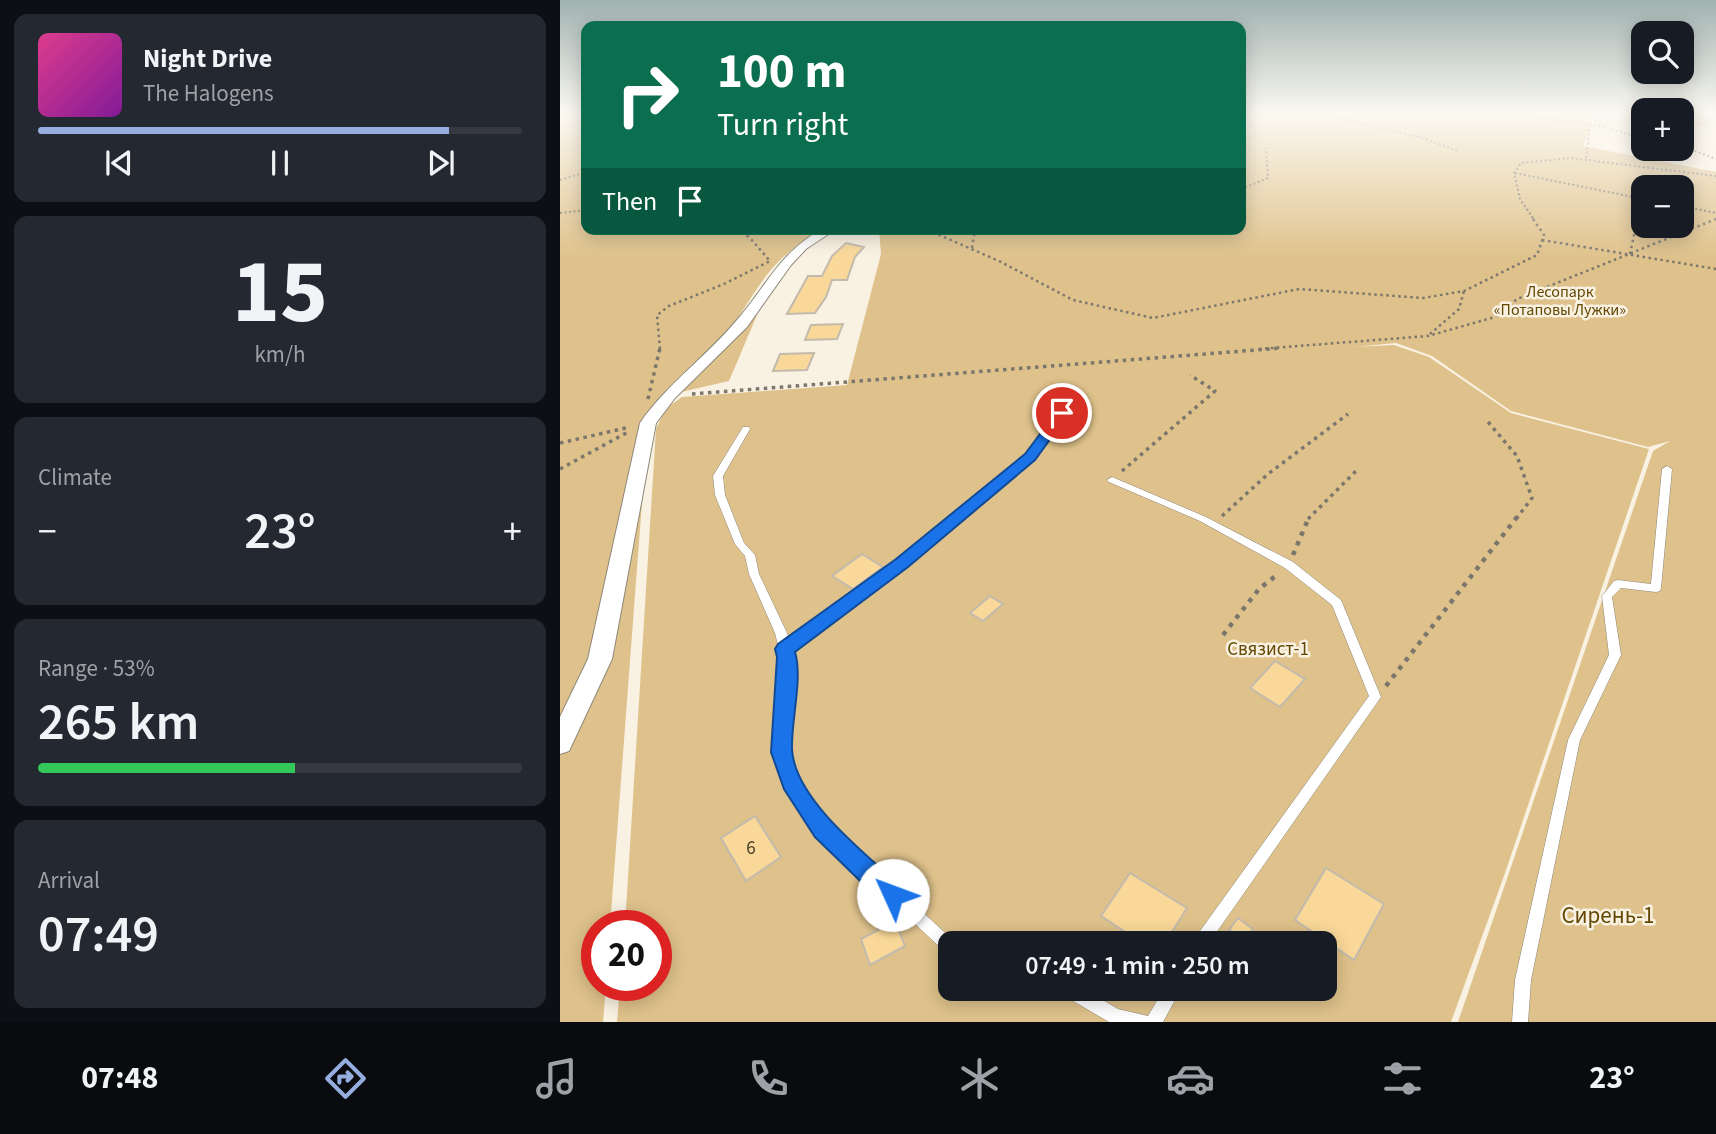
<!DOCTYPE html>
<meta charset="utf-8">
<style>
:root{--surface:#171b24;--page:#242831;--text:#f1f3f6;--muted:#9ea1a6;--line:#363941;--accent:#96ade0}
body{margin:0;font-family:"Source Sans 3",sans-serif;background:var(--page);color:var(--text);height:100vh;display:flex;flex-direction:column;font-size:26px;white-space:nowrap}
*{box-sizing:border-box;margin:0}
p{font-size:23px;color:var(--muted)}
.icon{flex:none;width:38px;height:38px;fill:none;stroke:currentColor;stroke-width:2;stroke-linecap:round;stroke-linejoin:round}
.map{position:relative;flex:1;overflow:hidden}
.drawer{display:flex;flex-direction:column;gap:14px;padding:14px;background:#0d0f14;width:560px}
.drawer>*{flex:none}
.guide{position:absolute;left:21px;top:21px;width:665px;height:214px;border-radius:14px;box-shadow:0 4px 18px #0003;background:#0b6e4f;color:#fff;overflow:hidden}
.fabs{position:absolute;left:1071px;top:21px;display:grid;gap:14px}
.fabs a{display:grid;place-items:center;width:63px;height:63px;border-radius:14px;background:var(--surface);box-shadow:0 4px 18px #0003;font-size:35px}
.speed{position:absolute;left:21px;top:910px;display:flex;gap:14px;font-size:35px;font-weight:700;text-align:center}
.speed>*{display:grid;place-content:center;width:91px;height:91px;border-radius:50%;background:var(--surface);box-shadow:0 4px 18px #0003;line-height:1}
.speed .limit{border:10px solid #d22;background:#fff;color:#111}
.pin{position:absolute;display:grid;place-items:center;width:60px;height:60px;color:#fff;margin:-30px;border:4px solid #fff;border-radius:50%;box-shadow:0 2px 7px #0007}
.me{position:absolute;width:77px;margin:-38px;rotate:313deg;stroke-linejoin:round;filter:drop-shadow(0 0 5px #0008)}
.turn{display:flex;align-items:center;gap:24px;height:147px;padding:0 21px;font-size:32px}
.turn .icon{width:91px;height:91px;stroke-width:2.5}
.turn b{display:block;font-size:49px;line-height:60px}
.then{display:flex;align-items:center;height:66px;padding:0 21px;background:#0003;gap:14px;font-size:26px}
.big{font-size:52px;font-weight:600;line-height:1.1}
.drawer .card{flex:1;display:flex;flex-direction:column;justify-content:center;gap:10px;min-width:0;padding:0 24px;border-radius:14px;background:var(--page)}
.drawer .dial{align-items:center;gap:0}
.dial b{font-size:91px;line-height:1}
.song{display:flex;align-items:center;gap:21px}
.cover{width:84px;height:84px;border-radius:10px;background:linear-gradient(135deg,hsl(330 70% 55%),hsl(290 70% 35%))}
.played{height:7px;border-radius:4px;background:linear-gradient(90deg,var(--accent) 85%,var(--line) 85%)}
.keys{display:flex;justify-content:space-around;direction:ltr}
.heat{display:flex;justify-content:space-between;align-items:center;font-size:38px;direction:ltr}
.charge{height:10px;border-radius:5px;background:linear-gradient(90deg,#34c759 53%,var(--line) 0)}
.trip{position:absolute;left:378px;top:931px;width:399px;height:70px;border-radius:14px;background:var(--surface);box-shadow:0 4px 18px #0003;font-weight:600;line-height:70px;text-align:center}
.menu{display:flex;height:112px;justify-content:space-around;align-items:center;background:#090b0e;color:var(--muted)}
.menu .icon{width:49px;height:49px}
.menu .current{color:var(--accent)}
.menu b{font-size:32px;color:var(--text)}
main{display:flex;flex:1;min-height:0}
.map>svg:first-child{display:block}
</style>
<main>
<section class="drawer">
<div class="card">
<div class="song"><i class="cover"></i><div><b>Night Drive</b><p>The Halogens</p></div></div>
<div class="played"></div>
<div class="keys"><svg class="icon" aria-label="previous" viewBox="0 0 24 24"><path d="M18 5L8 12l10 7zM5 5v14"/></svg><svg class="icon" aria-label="pause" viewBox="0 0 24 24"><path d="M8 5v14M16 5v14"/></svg><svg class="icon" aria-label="next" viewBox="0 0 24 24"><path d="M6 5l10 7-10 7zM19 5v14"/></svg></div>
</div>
<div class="card dial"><b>15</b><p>km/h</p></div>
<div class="card"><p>Climate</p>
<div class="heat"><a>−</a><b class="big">23°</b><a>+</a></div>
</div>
<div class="card"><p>Range · 53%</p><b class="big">265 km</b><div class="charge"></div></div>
<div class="card"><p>Arrival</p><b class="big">07:49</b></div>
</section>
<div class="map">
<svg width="1156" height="1022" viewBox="0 0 1156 1022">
<rect width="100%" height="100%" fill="#f9f1e2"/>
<!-- green -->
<g fill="#dfc28b" fill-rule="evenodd">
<path d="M 0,115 L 26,115 L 26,229 L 265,229 C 215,256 208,272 177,319 L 197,315 L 169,381 L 108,395 L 87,436 L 50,926 L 37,926 L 37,985 L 46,985 L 43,1022 L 0,1022 Z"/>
<path d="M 681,115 L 1035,115 L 1023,146 L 1156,172 L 1156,1022 L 898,1022 L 1093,451 L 1110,441 L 1088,447 L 951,411 L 872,356 L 836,343 L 794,347 L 834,345 L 869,357 L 951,413 L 1089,449 L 944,876 L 891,1022 L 57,1022 L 60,985 L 96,985 L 96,926 L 65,926 L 96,429 L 105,409 L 122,397 L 287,385 L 321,254 L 319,229 L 681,229 ZM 1083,187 L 1122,187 L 1122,226 L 1083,226 ZM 390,943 L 765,943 L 765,989 L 390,989 Z"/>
</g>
<!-- building -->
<g fill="#fad899" stroke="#c2baac" stroke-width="2">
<polygon points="286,243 304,247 295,257 287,280 272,280 266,297 255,313 227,314 248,276 262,276 272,256"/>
<polygon points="283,324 277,339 245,340 251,325"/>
<polygon points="254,353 247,370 213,371 220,354"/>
<polygon points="302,554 323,567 293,589 272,576"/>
<polygon points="430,596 443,604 423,621 410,613"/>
<polygon points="715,661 745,679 720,707 690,688"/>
<polygon points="195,816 221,857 186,881 161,838"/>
<polygon points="766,868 824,904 794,960 735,920"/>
<polygon points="570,873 627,908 605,943 582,943 541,916"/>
<polygon points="678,918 693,929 684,942 669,930"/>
<polygon points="335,921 345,946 310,965 301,939"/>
</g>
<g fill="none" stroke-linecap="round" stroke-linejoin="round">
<!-- primary-tunnel -->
<polyline stroke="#d6cfc1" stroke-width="16" stroke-dasharray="16 8" stroke-linecap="butt" points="1137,117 1156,120"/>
<!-- lane casing -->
<g stroke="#8e8779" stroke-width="1">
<g id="lane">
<polygon points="502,410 506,413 473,459 346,566 231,651 233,657 228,752 240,786 268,825 395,942 396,943 390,943 390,955 385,952 258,833 227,789 216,752 221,657 215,633 189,574 185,556 175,544 155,495 153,476 183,427 189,427 190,429 163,476 165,495 184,543 195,555 199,574 227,633 229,640 338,560 467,455 499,411"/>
<polygon points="1107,466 1112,469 1101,588 1100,591 1096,592 1061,588 1052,597 1061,655 1020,740 971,980 968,1022 952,1022 955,980 1008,740 1049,655 1042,596 1054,581 1058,580 1091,584 1102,469"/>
<polygon points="552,477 646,517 733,562 781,600 821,697 649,943 632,943 635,938 809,696 772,605 725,568 640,521 549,482 547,480"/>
<polygon points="501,989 524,989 558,1009 588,1016 604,989 621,989 603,1022 549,1022 503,995"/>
</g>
</g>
<!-- street casing -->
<g stroke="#8e8779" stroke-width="2">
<path id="street" d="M 261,229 L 276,229 L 246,249 L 231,265 L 187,327 L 115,398 L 96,423 L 52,659 L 9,751 L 0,754 L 0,717 L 28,659 L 80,423 C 107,384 146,357 177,320 C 209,283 216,257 261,229 Z"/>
</g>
<!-- primary casing -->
<g stroke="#8b6815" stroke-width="2">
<polygon id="primary" points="1122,115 1133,115 1145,121 1138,125 1122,121"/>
</g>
<!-- path-far3 -->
<g stroke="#7c776d" stroke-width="2" stroke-dasharray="2 2.5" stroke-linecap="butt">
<polyline points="0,115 26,118"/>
<polyline points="770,115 866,139 898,151"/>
<polyline points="967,115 1045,127 1083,139"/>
<polyline points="1028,115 1043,126"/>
<polyline points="1122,146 1156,159"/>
<polyline points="1026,158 1030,126"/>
<polyline points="955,173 1083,199"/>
<polyline points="0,180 26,172"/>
<polyline points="681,189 708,178 706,148"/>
<polyline points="1122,206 1156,213"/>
<polyline points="0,213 26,210"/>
<polyline points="973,218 960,199 954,173 961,163 1010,158 1156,176"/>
<polyline points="1078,218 1082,199"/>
</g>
<!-- path-far2 -->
<g stroke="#7c776d" stroke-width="2.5" stroke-dasharray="2.5 3.5" stroke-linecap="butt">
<polyline points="343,229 377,234 439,261 513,300 593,318 739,289 863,298 904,291 977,255 984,235 971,216"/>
<polyline points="982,240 1156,269"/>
<polyline points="412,248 415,229"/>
<polyline points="1070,254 1078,216"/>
<polyline points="870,334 899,309 904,291"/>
<polyline points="100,349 97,315 109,306 164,284 210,261 190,238 178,229"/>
<polyline points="699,349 868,336 935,317 957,299 1156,219"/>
</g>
<!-- path-far1 -->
<g stroke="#7c776d" stroke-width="3.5" stroke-dasharray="3.5 4.5" stroke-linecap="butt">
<polyline points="132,394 722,348"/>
<polyline points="88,399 100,348"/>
<polyline points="928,422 957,456 972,498 956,519"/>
<polyline points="0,443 70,427"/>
<polyline points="0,469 68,432"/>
<polyline points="562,471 655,391 630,375"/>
<polyline points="662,516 708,474 788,414"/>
<polyline points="748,519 796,471"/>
</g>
<!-- path -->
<g stroke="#7c776d" stroke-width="4.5" stroke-dasharray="4.5 6" stroke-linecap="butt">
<polyline points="733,555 749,517"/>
<polyline points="663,635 699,589 718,574"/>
<polyline points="826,686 957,517"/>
</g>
<!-- lane -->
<use href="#lane" fill="#fff" fill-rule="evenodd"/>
<!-- street -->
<use href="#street" fill="#fff" fill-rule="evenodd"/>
<!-- primary -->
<use href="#primary" fill="#e0c277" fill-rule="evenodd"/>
</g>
<!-- sky -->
<linearGradient id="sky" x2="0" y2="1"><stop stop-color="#a1b2b0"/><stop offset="0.44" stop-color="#fcf9f2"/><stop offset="1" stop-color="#fcf9f2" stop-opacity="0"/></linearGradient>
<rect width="1156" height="259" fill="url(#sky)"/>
<!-- route -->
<path fill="#1a73e8" stroke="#114b97" stroke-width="2" d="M 502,409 L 509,413 L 475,460 L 348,567 L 235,652 C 243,679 231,720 232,749 C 234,799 307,855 342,887 L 345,895 L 342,904 L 333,907 L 324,904 L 255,837 L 224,789 L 211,752 L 217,657 L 215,649 L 218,644 L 336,559 L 465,454 L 498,410 Z"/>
<g text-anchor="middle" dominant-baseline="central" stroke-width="5" stroke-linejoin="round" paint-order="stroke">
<!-- far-park labels -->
<g font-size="16" fill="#644905" stroke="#f9f1e2">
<text x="1000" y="292">Лесопарк<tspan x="1000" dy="18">«Потаповы Лужки»</tspan></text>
</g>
<!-- park labels -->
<g font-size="19" fill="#644905" stroke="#f9f1e2">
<text x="708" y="649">Связист-1</text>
</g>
<!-- near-number labels -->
<g font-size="19" fill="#4b402d">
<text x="191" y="848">6</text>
</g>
<!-- near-park labels -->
<g font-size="23" fill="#644905" stroke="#f9f1e2">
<text x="1048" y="915">Сирень-1</text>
</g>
</g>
</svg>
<div class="fabs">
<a><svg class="icon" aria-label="search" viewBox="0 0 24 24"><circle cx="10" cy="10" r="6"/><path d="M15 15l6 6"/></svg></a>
<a>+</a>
<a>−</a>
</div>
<div class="speed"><div class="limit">20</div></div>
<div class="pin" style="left:502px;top:413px;background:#d93025"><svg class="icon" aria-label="arrive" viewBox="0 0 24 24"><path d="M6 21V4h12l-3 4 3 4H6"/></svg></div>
<svg class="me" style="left:333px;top:895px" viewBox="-20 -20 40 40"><circle r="19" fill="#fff"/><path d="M0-13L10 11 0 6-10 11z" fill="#1a73e8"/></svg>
<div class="trip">07:49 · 1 min · 250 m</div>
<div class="guide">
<div class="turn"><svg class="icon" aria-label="right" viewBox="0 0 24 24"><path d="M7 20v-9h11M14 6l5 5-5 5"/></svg><div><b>100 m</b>Turn right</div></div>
<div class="then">Then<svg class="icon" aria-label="arrive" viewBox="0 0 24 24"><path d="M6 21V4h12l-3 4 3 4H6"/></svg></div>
</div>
</div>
</main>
<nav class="menu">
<b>07:48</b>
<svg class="icon current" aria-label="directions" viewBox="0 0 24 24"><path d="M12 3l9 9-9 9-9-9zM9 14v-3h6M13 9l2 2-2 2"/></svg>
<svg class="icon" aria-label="music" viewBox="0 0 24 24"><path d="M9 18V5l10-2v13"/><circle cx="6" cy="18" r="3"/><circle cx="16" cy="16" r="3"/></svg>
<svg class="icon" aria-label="phone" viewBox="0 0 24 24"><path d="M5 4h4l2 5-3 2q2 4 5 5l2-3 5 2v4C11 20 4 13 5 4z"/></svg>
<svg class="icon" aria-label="climate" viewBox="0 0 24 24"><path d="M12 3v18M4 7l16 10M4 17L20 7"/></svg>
<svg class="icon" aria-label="car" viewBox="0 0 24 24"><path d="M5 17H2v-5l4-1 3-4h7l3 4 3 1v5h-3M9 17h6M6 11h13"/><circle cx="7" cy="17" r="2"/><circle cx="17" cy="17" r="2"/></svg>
<svg class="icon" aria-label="filters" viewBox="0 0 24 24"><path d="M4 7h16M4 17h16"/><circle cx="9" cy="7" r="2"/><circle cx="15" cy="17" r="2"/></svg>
<b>23°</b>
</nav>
